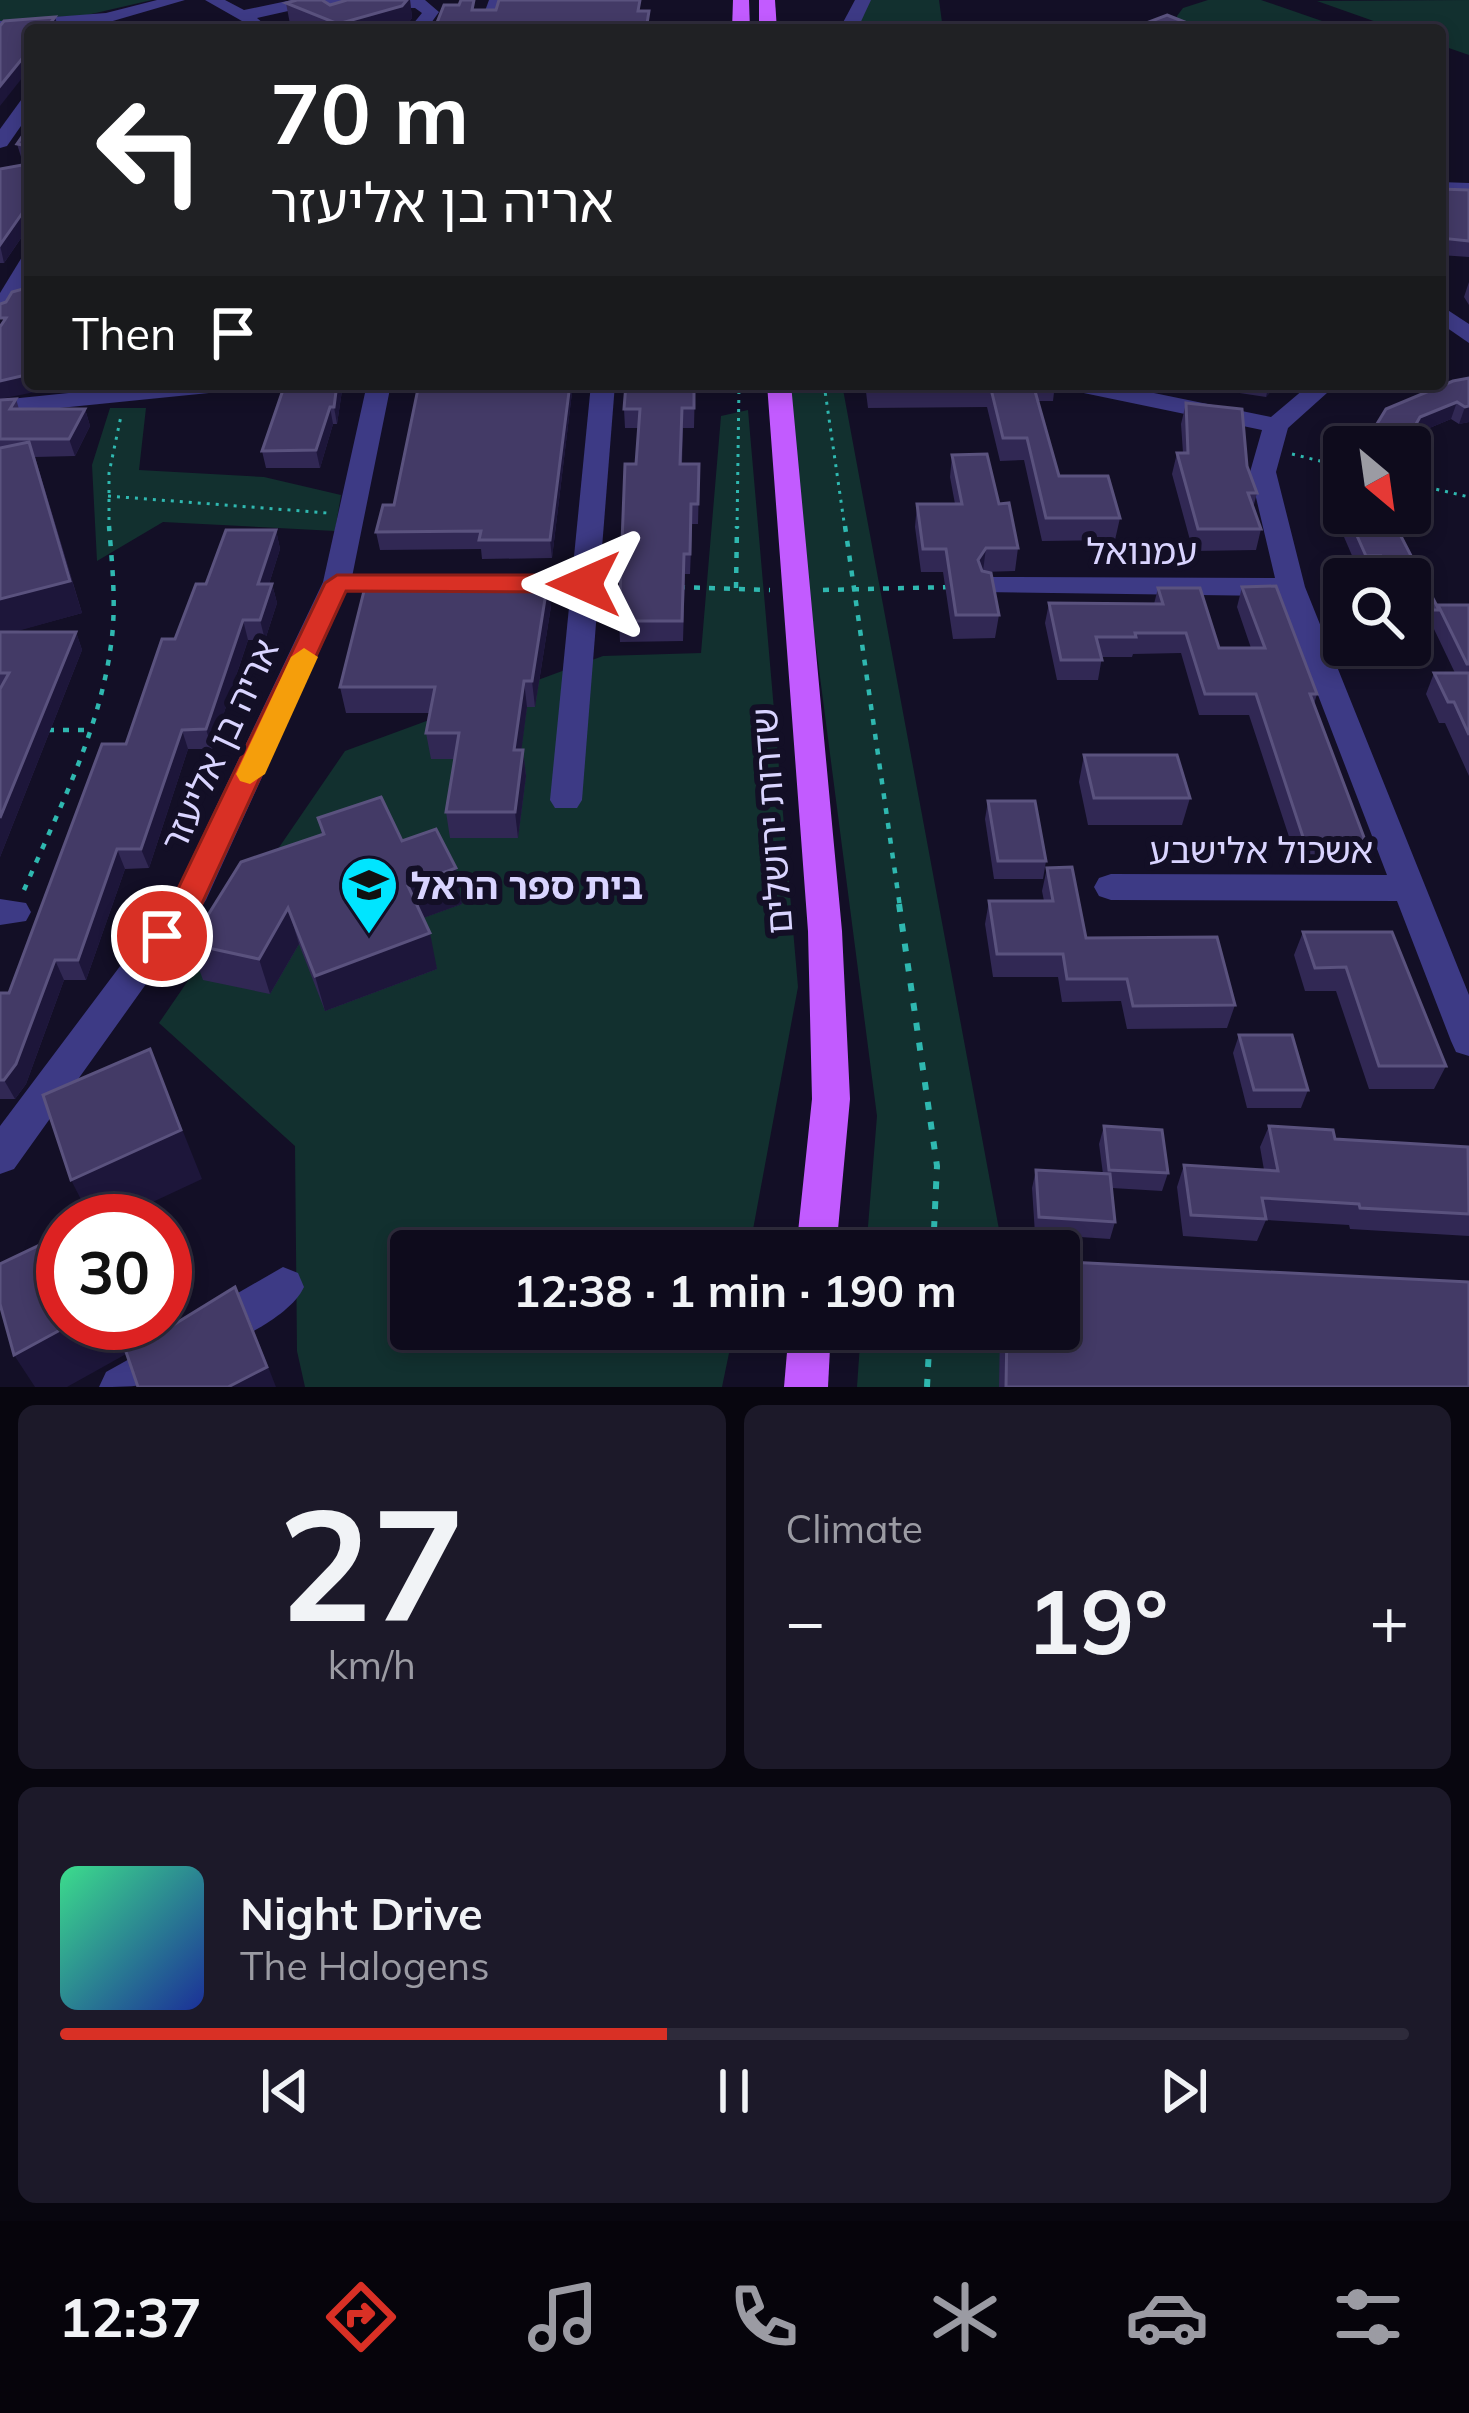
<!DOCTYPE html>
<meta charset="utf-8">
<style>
:root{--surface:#0e0b1c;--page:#1c1929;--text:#f1f3f6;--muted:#9b9ba3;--line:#2e2b3b;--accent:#d93025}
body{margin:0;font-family:Mulish,"Noto Sans Hebrew",sans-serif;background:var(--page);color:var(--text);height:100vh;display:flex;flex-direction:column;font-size:45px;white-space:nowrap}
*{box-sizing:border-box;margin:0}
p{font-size:39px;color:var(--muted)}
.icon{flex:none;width:66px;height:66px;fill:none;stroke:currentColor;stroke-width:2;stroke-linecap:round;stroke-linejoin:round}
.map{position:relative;height:1387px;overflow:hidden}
.sheet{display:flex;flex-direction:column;gap:18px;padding:18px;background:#08060f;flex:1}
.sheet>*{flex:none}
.top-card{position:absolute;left:24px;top:24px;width:1422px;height:366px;border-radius:12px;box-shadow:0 6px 18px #0003,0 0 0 3px var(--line);background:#202124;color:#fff;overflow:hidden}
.needle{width:78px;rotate:151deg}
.controls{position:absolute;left:1323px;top:426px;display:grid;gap:24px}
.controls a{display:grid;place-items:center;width:108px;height:108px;border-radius:12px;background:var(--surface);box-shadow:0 6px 18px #0003,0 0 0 3px var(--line);font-size:60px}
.speed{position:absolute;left:36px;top:1194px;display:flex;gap:24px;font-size:60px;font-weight:700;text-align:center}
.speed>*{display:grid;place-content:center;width:156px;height:156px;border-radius:50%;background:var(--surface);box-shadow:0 6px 18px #0003,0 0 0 3px var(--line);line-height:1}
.speed .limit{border:18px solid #d22;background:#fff;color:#111}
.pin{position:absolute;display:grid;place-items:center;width:102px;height:102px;color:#fff;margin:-51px;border:6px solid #fff;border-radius:50%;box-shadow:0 3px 12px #0007}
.me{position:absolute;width:132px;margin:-66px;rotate:270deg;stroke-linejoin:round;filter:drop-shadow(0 0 9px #0008)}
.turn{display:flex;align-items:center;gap:42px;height:252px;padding:0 48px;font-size:54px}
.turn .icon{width:156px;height:156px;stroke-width:2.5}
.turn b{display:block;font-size:84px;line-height:102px}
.then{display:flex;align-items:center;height:114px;padding:0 48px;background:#0003;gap:24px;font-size:45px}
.big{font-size:90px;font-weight:700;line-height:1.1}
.sheet .tile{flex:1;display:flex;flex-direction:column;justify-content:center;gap:18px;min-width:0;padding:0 42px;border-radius:18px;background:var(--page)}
.sheet .dial{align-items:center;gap:0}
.dial b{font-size:156px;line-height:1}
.song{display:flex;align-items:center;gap:36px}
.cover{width:144px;height:144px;border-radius:18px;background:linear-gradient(135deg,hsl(150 70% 55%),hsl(230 70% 35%))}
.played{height:12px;border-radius:6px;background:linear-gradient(90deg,var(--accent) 45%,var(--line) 45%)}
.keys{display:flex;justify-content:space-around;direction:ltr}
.heat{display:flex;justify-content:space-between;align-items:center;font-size:66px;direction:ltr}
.sheet .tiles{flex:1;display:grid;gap:18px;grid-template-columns:1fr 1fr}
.tile:last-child{grid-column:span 2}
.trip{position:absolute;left:390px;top:1230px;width:690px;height:120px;border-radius:12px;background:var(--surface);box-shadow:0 6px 18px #0003,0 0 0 3px var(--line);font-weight:700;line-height:120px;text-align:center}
.menu{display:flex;height:192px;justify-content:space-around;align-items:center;background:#06040b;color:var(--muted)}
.menu .icon{width:84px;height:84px}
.menu .selected{color:var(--accent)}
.menu b{font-size:54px;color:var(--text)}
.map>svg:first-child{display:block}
</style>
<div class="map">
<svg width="1469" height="1387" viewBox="0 0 1469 1387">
<rect width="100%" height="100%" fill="#130f26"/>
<!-- green -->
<g fill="#12302f">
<polygon points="0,0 152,0 87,15 0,21"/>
<polygon points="869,0 939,0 943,30 857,30"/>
<polygon points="1208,0 1261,0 1348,30 1179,30 1177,16 1183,8"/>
<polygon points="1469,0 1469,55 1440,45 1440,30 1399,30 1317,1"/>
<polygon points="782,384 842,384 1003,1251 866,1251 877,1116"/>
<polygon points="110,408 146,408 139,470 264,477 341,495 335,531 163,522 97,561 92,465"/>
<polygon points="748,410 798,987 749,1251 411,1251 411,1329 734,1329 722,1387 305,1387 297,1351 295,1146 159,1023 345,751 603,656 701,653 721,416"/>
<polygon points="861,1329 1003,1329 1002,1387 857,1387"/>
</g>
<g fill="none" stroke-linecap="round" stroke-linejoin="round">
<!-- path-far2 -->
<g stroke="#2fb8b0" stroke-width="3" stroke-dasharray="3 6" stroke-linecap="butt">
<polyline points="824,384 845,529"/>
<polyline points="1292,454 1344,467"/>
<polyline points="1410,483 1469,497"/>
<polyline points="108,496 328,513"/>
<polyline points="109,529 109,473 121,416"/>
<polyline points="737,529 739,384"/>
</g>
<!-- path-far1 -->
<g stroke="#2fb8b0" stroke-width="4.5" stroke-dasharray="6 9" stroke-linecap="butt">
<polyline points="845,526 900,907"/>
<polyline points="679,587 770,590"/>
<polyline points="736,588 737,526"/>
<polyline points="823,590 950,587"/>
<polyline points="48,730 90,730"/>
<path d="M 24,890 C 59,809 102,726 112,637 C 116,600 112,563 109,526"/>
</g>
<!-- path -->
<g stroke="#2fb8b0" stroke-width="6" stroke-dasharray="8 12" stroke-linecap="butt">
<polyline points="899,904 937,1166 933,1251"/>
<polyline points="927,1387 930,1329"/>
</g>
<!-- minor -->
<g fill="#3d3a85" fill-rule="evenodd">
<polygon points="157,0 185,0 106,23 0,31 0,21 106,13"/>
<polygon points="205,0 225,0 244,10 292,0 425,0 439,12 426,30 408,30 422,13 415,8 306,7 257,18 264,24 256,29"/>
<polygon points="489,0 505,0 496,30 478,30"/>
<polygon points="855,0 871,0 857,30 839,30"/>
<polygon points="30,94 30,113 7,146 0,148 0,129 24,96"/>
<polygon points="1440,182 1469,183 1469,195 1440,194"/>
<polygon points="30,256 30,280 8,316 0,318 0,293 22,257"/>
<polygon points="1440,305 1469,324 1469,343 1440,323"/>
<polygon points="157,384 241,384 229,391 0,414 0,400"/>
<polygon points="367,384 391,384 351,582 206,900 14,1169 0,1174 0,1126 175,893 323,582"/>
<polygon points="591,384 615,384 582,800 577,808 555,808 550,800"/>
<polygon points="1062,384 1110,384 1271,417 1310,384 1337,384 1288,428 1276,472 1305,587 1469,995 1469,1056 1456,1052 1451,1041 1397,901 1111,900 1099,896 1094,887 1099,878 1111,874 1387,875 1280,596 983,592 979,586 983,580 993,577 1275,578 1250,472 1262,430 1074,391"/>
<polygon points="0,899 26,903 31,912 26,921 0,925"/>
<path d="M 283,1267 L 298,1273 L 304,1287 C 291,1315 241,1339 213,1350 L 198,1344 L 192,1330 L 198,1316 Z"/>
<path d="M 167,1338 L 182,1344 L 189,1359 C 173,1387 133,1387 99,1387 L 106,1372 Z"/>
</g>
<!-- major -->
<g fill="#c25bff" fill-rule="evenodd">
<polygon points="733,0 749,0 750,30 732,30"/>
<polygon points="759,0 775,0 777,30 759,30"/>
<polygon points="767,384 791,384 842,931 850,1099 836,1251 796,1251 812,1099 808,931"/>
<polygon points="789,1329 831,1329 828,1387 784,1387"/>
</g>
</g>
<!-- wall -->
<g fill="#312854">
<polygon points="347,0 410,0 412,18 405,27 393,30 304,30 290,24 286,3 330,5"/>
<polygon points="30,125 30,225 4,263 0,263 0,169 28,164 28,160 22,160 17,144"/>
<polygon points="1440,189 1469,190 1469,257 1440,255"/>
<polygon points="1469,282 1469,305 1464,297"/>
<polygon points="1469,378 1469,422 1459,424 1451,419 1415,434 1363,447"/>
<polygon points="285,384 343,384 337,424 333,424 320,468 266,468 262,451"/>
<polygon points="573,384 552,558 482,559 481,549 380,550 376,532 394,505"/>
<polygon points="695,384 694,428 683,428 682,464 699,484 698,524 692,524 690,574 685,574 683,641 620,642 619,621 639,428 625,428 624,409"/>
<polygon points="865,384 1055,384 1053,401 1038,401 1059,476 1120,518 1115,540 1042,541 1024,460 1000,461 987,407 868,408"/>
<polygon points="1180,384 1277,384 1266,397"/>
<polygon points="16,399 19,409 85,409 90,426 75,456 35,457 82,613 12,632 76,632 82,650 0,857 0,400"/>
<polygon points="1186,403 1247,466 1257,493 1253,508 1261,529 1256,550 1193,551 1172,474 1177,453 1183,453 1181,424"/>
<polygon points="952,455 999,504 1018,548 1015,571 983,572 999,615 995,638 953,639 943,572 921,572 915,527 917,504 955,504 950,477"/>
<polygon points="1346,513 1389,513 1438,607 1469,605 1469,776 1445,723 1439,723 1426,694 1434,673 1455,673 1433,627 1410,628 1410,579 1378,579 1375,574 1360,574 1344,537"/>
<polygon points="276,530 280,549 269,584 272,584 277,603 265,640 248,640 212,749 188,749 149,868 125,869 86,980 64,980 26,1084 15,1099 0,1099 0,993 9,993 175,639 206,584"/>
<polygon points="1242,587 1317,694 1314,704 1365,840 1357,860 1297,861 1249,715 1199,715 1181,653 1133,654 1132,657 1102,657 1098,680 1057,680 1045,623 1049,603 1154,604 1158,588 1219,648 1251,648 1237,607"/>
<polygon points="551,606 535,707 527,707 521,750 523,750 526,776 518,838 450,838 446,812 455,759 431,759 426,733 430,713 346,713 340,687"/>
<polygon points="1084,755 1190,798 1182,825 1088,825 1079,782"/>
<polygon points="988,801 1046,861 1043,879 994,879 985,819"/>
<polygon points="318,818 402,841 462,904 423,918 437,969 325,1011 299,944 270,994 203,980 190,944 322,835"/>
<polygon points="1047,868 1086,938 1235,1005 1227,1028 1127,1029 1121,1001 1062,1002 1058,977 993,977 985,924 989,901 1044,901 1042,891"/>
<polygon points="1303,932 1392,932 1446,1066 1434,1089 1369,1089 1336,991 1305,991 1294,955"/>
<polygon points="1239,1035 1308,1090 1301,1108 1247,1108 1233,1053"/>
<polygon points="1104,1126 1168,1173 1162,1191 1112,1188 1115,1222 1110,1239 1035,1234 1032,1188 1036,1170 1103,1174 1099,1144"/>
<polygon points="1269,1126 1335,1139 1469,1150 1469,1236 1350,1229 1349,1225 1266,1220 1257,1241 1183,1236 1177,1187 1184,1165 1264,1170 1260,1147"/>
<polygon points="1068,1262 1469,1387 999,1387 1000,1329 1059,1329"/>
</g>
<!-- shaded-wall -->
<g fill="#1d163a">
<polygon points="407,0 410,0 412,18 405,27 393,30 339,30 338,24"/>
<polygon points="55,17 59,30 45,30"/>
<polygon points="30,49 30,68 0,106 0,86"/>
<polygon points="30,202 30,225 4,263 0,245"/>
<polygon points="30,374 30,384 40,384 35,392 0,399 0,381"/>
<polygon points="337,384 343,384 337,424 334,407"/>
<polygon points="570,384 573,384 552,558 550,540"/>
<polygon points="1269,384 1277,384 1266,397"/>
<polygon points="1457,402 1451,419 1415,434 1407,447 1403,447 1420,417"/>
<polygon points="1469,406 1469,422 1459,424 1465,407"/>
<polygon points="330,407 333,424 320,468 316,450"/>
<polygon points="85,409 90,426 75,456 69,439"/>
<polygon points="29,442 82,613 0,636 0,599"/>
<polygon points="276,530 280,549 263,603 258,584"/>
<polygon points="986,548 983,571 978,560"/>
<polygon points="548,580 551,606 535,707 532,681"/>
<polygon points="272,584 277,603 265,640 260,620"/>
<polygon points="243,620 248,640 212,749 206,729"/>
<polygon points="76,632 82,650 0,857 0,818"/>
<polygon points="524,681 527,707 518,776 514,750"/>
<polygon points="182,730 188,749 149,868 141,849"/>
<polygon points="523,750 526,776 518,838 515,812"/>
<polygon points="117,849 125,869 86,980 78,960"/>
<polygon points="456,868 462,904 415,921 408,886"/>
<polygon points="288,908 299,944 270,994 259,959"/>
<polygon points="430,933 437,969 325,1011 315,976"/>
<polygon points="55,960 64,980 26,1084 15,1099 4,1080"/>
<polygon points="150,1049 202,1179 112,1221 92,1221 71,1180"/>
<polygon points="235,1287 255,1333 276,1387 228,1387"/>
<polygon points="73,1323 147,1323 153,1339 67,1387 35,1387 14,1355"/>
</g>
<!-- building -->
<g fill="#433a66" stroke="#5a527e" stroke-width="3">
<polygon points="297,0 322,0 330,5 347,0 407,0 402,6 338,24 286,3"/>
<polygon points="461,0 474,0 472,10 496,10 499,0 640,0 638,11 649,11 646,30 434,30 444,5 459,5"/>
<polygon points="1167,15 1200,28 1193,30 1128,30"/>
<polygon points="55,17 45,30 30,30 30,49 0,86 0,26 4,21"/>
<polygon points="30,125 30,202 0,245 0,169 28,164 28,146 17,144"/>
<polygon points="1440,189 1469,190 1469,241 1440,238"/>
<polygon points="30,287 30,374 0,381 0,327 6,318 0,318 0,304 6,302 12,292"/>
<polygon points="1469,378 1469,406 1465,407 1457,402 1420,417 1403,447 1363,447 1386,409 1453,381"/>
<polygon points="285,384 337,384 334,407 330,407 316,450 262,451"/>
<polygon points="419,384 570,384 550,540 479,540 481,531 376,532 383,505 394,505"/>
<polygon points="626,384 694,384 694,408 682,408 680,464 699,464 698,504 691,504 690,554 684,554 682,621 619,621 625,464 636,464 640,409 624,409"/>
<polygon points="869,384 1033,384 1059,476 1108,476 1120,518 1046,518 1027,438 1003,438 990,385 869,386"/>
<polygon points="16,399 10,409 85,409 69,439 0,439 0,400"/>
<polygon points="1186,403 1242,409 1247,466 1257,493 1248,493 1261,529 1198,529 1177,453 1188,453"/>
<polygon points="29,442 70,581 0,599 0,448"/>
<polygon points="987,454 999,504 1009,503 1018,548 986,548 978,560 982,571 991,573 999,615 956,615 946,549 923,549 917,504 962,504 952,455"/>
<polygon points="1350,513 1389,513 1439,610 1410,610 1410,579 1392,579 1381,556 1366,556 1350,520"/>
<polygon points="226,530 276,530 258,584 272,584 260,620 243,620 206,729 182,730 141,849 117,849 78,960 55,960 16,1064 4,1080 0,1080 0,993 9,993 102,744 126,744 162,639 175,639 196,584 206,584"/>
<polygon points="367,579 548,580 532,681 524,681 514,750 523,750 515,812 446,812 459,733 426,733 435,687 340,687"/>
<polygon points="1276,586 1317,694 1310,694 1365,840 1304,840 1256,694 1205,694 1186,633 1135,633 1136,637 1096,637 1102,660 1061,660 1049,603 1163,604 1158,588 1200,588 1219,648 1265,648 1242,587"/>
<polygon points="1438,605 1469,605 1469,664 1467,664"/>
<polygon points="0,632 76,632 0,818 0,689 9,673 0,673"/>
<polygon points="1434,673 1469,673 1469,735 1454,702 1448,702"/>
<polygon points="1084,755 1177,755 1190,798 1094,798"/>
<polygon points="381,797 402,841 436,829 456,868 408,886 430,933 315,976 288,908 259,959 190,944 241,862 324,834 318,818"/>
<polygon points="988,801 1035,801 1046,861 998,861"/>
<polygon points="1072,867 1086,938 1217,937 1235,1005 1133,1006 1127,979 1067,979 1063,954 997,954 989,901 1053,901 1047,868"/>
<polygon points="1303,932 1392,932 1446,1066 1379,1066 1346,967 1315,968"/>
<polygon points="1239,1035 1292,1035 1308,1090 1254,1090"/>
<polygon points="150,1049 181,1130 71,1180 43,1095"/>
<polygon points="1104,1126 1162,1130 1168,1173 1109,1170"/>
<polygon points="1269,1126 1333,1130 1335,1139 1468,1147 1469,1214 1360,1208 1359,1204 1262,1198 1266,1219 1191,1215 1184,1165 1278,1171"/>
<polygon points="1036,1170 1110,1174 1115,1222 1039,1217"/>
<polygon points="63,1234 63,1323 73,1323 14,1355 0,1304 0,1264"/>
<polygon points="1059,1255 1063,1255 1068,1262 1469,1282 1469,1387 1006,1387 1007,1329 1059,1329"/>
<polygon points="235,1287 267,1367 228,1387 138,1387 124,1346 139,1346"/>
</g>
<!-- route -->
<path fill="#d93025" stroke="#8d1f18" stroke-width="3" d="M 337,575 L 584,575 L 596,584 L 584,592 L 346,591 L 200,908 C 186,927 176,953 151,945 L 146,936 L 176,893 L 325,583 Z"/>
<!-- slow -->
<polygon fill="#f59e0b" points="304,648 318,657 265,774 250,784 240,781 236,774 291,657"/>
<!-- icons -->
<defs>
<g id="school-pin" transform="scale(3)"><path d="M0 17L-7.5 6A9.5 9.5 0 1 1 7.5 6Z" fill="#00e5ff" stroke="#130f26"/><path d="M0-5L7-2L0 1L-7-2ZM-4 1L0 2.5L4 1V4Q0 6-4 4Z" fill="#111"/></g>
</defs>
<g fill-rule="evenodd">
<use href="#school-pin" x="369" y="885"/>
</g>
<g text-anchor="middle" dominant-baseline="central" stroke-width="12" stroke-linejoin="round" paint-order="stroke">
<!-- street labels -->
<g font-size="36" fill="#d9d4ff" stroke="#130f26">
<text x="1142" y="550">עמנואל</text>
<text transform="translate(219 745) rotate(-65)">אריה בן אליעזר</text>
<text transform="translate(771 821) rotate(-94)">שדרות ירושלים</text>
<text x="1261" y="849">אשכול אלישבע</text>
</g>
<!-- poi labels -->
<g font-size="36" font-weight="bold" fill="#d9d4ff" stroke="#130f26" text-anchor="start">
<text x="411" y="885">בית ספר הראל</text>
</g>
</g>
</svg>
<div class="controls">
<a><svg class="needle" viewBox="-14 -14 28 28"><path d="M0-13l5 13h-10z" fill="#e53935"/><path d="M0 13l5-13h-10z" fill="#9b9ba3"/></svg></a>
<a><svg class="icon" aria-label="search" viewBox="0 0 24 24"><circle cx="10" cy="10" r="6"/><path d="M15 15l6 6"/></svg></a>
</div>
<div class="speed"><div class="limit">30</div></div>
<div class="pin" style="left:162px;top:936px;background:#d93025"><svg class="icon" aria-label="arrive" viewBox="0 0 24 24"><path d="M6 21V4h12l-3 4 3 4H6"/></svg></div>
<svg class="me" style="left:584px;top:584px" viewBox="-20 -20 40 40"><path d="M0-17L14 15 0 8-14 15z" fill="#d93025" stroke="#fff" stroke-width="4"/></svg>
<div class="trip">12:38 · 1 min · 190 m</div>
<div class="top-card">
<div class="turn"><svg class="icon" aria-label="left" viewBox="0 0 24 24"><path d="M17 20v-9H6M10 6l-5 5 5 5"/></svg><div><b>70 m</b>אריה בן אליעזר</div></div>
<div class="then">Then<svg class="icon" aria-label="arrive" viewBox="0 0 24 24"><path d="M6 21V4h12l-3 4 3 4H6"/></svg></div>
</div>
</div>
<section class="sheet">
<div class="tiles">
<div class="tile dial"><b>27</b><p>km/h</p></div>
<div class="tile"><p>Climate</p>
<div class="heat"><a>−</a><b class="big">19°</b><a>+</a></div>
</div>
<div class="tile">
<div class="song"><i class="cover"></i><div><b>Night Drive</b><p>The Halogens</p></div></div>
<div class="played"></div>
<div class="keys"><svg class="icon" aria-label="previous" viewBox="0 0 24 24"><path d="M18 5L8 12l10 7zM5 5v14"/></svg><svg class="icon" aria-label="pause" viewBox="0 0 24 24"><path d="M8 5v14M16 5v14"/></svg><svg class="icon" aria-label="next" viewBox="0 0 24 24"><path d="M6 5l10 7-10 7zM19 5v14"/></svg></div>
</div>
</div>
</section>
<nav class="menu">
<b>12:37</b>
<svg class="icon selected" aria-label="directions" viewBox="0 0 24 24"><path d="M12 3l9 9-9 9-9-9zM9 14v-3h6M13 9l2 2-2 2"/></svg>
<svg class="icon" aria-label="music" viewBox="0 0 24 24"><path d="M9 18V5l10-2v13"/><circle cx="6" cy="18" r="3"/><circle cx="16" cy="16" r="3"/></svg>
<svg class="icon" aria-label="phone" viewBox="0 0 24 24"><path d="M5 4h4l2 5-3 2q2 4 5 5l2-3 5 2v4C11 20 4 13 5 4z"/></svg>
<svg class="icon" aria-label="climate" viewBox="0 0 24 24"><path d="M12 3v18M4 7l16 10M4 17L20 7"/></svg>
<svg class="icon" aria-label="car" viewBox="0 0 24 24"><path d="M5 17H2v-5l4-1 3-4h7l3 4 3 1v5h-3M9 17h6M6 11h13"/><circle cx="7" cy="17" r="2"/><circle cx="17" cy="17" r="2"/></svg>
<svg class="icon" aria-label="filters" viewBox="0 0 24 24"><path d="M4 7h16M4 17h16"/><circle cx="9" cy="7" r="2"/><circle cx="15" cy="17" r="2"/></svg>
</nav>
